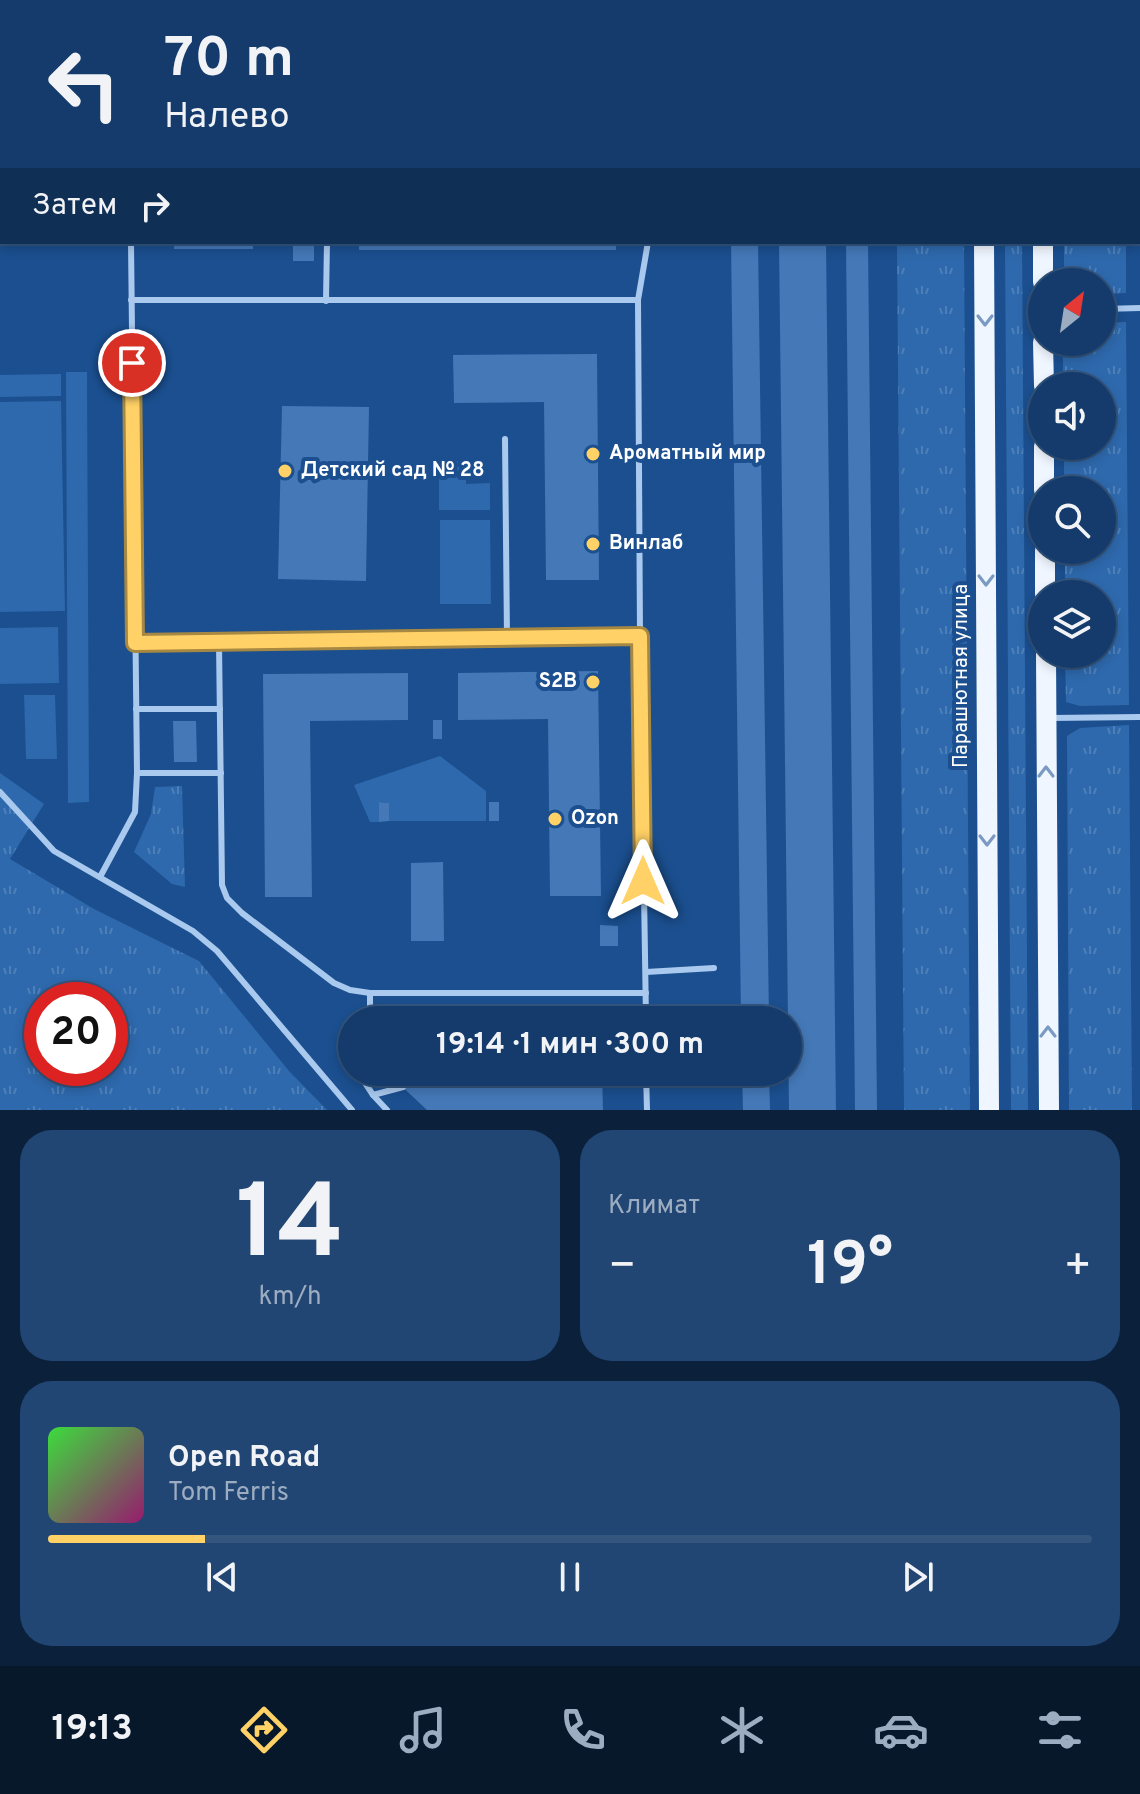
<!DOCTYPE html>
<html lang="ru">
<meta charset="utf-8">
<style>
:root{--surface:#143b6b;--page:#214673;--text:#f1f3f6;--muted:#9dadc1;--line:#33557e;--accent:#ffd166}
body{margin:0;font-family:Overpass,sans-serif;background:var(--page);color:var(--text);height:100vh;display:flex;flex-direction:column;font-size:30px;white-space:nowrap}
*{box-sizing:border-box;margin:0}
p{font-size:26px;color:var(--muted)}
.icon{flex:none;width:44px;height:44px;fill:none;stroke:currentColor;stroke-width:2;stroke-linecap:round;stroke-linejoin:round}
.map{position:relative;height:1110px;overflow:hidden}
.panel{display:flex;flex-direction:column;gap:20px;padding:20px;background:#0b203b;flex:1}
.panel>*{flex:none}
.banner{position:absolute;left:0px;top:0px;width:1140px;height:244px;box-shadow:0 4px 12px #0003,0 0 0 2px var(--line);background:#143b6b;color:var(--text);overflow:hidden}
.needle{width:52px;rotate:30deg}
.tools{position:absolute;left:1028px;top:268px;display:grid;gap:16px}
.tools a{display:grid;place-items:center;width:88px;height:88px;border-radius:50%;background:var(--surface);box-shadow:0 4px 12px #0003,0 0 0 2px var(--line);font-size:40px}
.speed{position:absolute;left:24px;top:982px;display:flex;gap:16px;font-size:40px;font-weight:700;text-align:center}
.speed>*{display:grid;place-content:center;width:104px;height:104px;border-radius:50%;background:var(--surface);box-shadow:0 4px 12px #0003,0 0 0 2px var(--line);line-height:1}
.speed .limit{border:12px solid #d22;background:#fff;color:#111}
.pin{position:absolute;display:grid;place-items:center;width:68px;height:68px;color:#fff;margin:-34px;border:4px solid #fff;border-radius:50%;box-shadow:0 2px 8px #0007}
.me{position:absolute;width:88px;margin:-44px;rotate:0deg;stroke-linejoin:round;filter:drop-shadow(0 0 6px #0008)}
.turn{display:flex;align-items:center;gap:28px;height:168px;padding:0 32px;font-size:36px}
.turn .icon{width:104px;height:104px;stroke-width:2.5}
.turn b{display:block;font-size:56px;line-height:68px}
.then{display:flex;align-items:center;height:76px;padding:0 32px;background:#0003;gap:16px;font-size:30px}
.big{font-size:60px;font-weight:700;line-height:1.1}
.panel .tile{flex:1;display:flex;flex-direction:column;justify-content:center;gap:12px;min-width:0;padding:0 28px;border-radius:32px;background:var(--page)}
.panel .dial{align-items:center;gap:0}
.dial b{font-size:104px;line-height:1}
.song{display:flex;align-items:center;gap:24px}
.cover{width:96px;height:96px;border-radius:12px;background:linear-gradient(135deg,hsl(120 70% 55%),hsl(320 70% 35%))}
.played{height:8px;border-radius:4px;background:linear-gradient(90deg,var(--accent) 15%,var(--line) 15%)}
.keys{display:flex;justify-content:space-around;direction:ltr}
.heat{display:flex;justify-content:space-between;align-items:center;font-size:44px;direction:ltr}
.panel .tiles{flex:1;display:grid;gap:20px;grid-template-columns:1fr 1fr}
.tile:last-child{grid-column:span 2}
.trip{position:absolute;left:338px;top:1006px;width:464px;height:80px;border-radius:40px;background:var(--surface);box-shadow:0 4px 12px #0003,0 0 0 2px var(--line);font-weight:700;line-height:80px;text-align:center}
.dock{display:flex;height:128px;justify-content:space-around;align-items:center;background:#08182b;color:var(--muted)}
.dock .icon{width:56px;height:56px}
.dock .active{color:var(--accent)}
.dock b{font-size:36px;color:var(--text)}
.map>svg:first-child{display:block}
</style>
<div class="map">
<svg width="1140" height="1110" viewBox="0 0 1140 1110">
<defs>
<pattern id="grass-tufts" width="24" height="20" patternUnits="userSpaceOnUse" patternTransform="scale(2)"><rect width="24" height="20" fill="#2e69ad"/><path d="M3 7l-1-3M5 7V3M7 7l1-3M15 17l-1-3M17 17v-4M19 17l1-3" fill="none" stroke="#4d80b9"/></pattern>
</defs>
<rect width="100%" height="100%" fill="#1b4f8f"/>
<!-- grass -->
<g fill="url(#grass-tufts)" fill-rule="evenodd">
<polygon points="897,242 964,242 970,1110 904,1110"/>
<polygon points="1005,242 1022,242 1028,1110 1011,1110"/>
<polygon points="1064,242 1126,242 1126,293 1102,294 1102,282 1064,282"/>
<polygon points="1126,322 1129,705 1080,706 1066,702 1065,654 1102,654 1102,594 1065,594 1065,550 1102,550 1102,490 1064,490 1064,446 1102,446 1102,386 1063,386 1063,342 1102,342 1102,323"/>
<polygon points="1129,725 1132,1110 1069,1110 1067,736 1080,728"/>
<path d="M 0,773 L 44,804 L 10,859 L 94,909 L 199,961 L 289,1071 L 327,1110 L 0,1110 ZM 42,1000 L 110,1000 L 110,1068 L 42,1068 Z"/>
<polygon points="182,786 185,887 172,884 134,852 151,814 155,787"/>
</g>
<!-- park -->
<g fill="#2e69ad">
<polygon points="66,372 87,372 89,802 68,803"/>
<polygon points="61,374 61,396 0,397 0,375"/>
<polygon points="61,401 65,611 0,612 0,402"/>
<polygon points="439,461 466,461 466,484 490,483 490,510 439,510"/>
<polygon points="440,520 490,520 491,604 440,604"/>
<polygon points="58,627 59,683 0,684 0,628"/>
<polygon points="24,695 55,695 57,759 26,759"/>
<polygon points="440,756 486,791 486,821 389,821 389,803 379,802 379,822 370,822 354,785"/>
</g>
<!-- building -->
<g fill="#4478b7">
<rect x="174" y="242" width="79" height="7"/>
<rect x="293" y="242" width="21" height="19"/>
<rect x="359" y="242" width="257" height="8"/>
<polygon points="731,242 758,242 769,1020 741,1020"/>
<polygon points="779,242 826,242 836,1110 789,1110"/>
<polygon points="846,242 868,242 877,1110 855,1110"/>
<polygon points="597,354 599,580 546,580 544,402 454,403 453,355"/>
<polygon points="282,406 369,407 366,581 278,579"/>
<polygon points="598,671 601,896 550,896 548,719 458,720 458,673"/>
<polygon points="408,673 408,720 310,721 312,897 265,897 263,674"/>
<rect x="433" y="720" width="9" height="19"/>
<polygon points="173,721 196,721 197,762 174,762"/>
<polygon points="379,802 389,803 389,821 379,822"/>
<rect x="489" y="802" width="10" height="19"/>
<polygon points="443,862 444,941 411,941 411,863"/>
<polygon points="600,925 618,926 618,946 600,946"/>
<polygon points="419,1015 437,1019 437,1020 403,1020"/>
<polygon points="392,1072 602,1072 603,1110 427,1110 396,1081"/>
<polygon points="742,1072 769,1072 770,1110 743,1110"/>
</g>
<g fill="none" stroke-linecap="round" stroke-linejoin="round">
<!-- lane -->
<g stroke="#a9c9ee" stroke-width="6">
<polyline points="129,0 129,2"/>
<polyline points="646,0 646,2"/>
<polyline points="1138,39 1140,39"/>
<polyline points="131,300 638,300 648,242"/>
<polyline points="638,300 640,636 646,1020"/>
<polyline points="326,301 327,242"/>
<polyline points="1102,309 1140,308"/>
<polyline points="505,439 507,638"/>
<polyline points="219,642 222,885 227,898 242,913 334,983 350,990 370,993 646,993"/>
<polyline points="135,643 640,636"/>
<polyline points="136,709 220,709"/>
<polyline points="1050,718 1140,717"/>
<polyline points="137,773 221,773"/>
<polyline points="0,792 54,851 193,931 217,951 352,1110"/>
<polyline points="100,877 135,812 137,773 131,242"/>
<polyline points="646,972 714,968"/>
<polyline points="367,1020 370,1011 370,993"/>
<polyline points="358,1072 373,1095 387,1110"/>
<polyline points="646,1072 647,1110"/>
<polyline points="373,1095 403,1087"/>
</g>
<!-- primary -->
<g stroke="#f0f6ff" stroke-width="20">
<polyline points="983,0 983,2"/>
<polyline points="1041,0 1041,2"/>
<polyline points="984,242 989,1110"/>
<polyline points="1043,242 1043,282"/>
<polyline points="1043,342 1044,386"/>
<polyline points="1044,446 1044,490"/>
<polyline points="1045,550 1045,594"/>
<polyline points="1046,654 1049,1110"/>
</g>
</g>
<!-- one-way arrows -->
<defs><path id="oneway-chevron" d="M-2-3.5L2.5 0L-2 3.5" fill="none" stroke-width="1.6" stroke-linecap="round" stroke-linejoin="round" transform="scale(2)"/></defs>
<g stroke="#7b9ac1">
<use href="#oneway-chevron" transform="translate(985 320) rotate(90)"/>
<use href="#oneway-chevron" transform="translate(986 580) rotate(90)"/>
<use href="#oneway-chevron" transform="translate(1046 772) rotate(-90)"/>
<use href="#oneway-chevron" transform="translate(987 840) rotate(90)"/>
<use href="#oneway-chevron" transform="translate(1048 1032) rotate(-90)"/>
</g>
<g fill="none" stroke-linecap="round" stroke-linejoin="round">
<!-- route casing -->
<g stroke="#a68842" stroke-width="20">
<polyline id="route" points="132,363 135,643 640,636 643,881"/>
</g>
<!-- route -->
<use href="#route" stroke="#ffd166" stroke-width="14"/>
</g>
<!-- markers -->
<g fill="#ffd166" stroke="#1b4f8f" stroke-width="3">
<circle cx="593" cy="454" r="8"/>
<circle cx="285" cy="471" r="8"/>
<circle cx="593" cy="544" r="8"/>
<circle cx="593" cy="682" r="8"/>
<circle cx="555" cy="819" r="8"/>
</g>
<g text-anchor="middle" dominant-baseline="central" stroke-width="8" stroke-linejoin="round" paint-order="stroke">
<!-- poi labels -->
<g font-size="20" font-weight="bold" fill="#fff" stroke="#1b4f8f" text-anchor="start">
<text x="609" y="454">Ароматный мир</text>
<text x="301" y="471">Детский сад № 28</text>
<text x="609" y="544">Винлаб</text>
<text x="577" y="682" text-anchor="end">S2B</text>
<text x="571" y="819">Ozon</text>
</g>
<!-- street labels -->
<g font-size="20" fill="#fff" stroke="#1b4f8f">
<text transform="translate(962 676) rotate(-90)">Парашютная улица</text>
</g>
</g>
</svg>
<div class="tools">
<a><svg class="needle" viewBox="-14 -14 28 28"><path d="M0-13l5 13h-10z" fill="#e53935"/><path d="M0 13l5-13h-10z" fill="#9dadc1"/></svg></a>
<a><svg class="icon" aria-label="sound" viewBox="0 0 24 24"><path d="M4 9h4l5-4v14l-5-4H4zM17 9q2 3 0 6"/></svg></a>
<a><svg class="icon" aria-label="search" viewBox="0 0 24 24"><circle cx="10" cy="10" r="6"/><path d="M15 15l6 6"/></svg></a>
<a><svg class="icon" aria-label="layers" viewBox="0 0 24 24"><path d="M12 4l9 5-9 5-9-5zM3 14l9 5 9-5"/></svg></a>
</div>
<div class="speed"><div class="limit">20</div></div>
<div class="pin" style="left:132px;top:363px;background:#d93025"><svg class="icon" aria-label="arrive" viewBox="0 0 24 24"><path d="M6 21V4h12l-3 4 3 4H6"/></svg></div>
<svg class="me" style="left:643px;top:881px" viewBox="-20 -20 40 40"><path d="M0-17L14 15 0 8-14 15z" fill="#ffd166" stroke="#fff" stroke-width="4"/></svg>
<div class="trip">19:14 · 1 мин · 300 m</div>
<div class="banner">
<div class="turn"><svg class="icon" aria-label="left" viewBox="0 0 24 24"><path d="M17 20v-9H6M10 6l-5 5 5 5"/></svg><div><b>70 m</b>Налево</div></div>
<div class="then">Затем<svg class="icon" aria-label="right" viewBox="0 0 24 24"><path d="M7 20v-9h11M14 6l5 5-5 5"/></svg></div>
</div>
</div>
<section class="panel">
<div class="tiles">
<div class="tile dial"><b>14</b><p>km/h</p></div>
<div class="tile"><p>Климат</p>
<div class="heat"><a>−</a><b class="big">19°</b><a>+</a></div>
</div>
<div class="tile">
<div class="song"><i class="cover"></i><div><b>Open Road</b><p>Tom Ferris</p></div></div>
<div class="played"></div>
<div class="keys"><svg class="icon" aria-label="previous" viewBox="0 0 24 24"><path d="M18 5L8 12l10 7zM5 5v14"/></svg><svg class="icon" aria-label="pause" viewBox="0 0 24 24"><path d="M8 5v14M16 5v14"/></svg><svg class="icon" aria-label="next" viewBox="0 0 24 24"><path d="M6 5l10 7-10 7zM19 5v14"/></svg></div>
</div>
</div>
</section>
<nav class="dock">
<b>19:13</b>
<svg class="icon active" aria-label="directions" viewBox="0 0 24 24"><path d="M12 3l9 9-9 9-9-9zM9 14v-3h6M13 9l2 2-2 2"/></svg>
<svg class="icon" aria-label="music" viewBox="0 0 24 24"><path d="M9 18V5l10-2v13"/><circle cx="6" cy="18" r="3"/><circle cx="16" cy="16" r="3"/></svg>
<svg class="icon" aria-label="phone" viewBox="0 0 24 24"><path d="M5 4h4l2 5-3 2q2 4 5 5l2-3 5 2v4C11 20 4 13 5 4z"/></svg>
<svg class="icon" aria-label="climate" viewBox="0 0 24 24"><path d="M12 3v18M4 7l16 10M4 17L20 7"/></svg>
<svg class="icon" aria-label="car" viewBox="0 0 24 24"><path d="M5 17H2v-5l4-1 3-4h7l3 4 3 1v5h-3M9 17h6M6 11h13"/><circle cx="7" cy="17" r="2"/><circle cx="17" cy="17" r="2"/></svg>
<svg class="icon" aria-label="filters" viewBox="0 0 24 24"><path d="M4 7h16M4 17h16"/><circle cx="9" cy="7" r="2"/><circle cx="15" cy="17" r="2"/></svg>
</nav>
